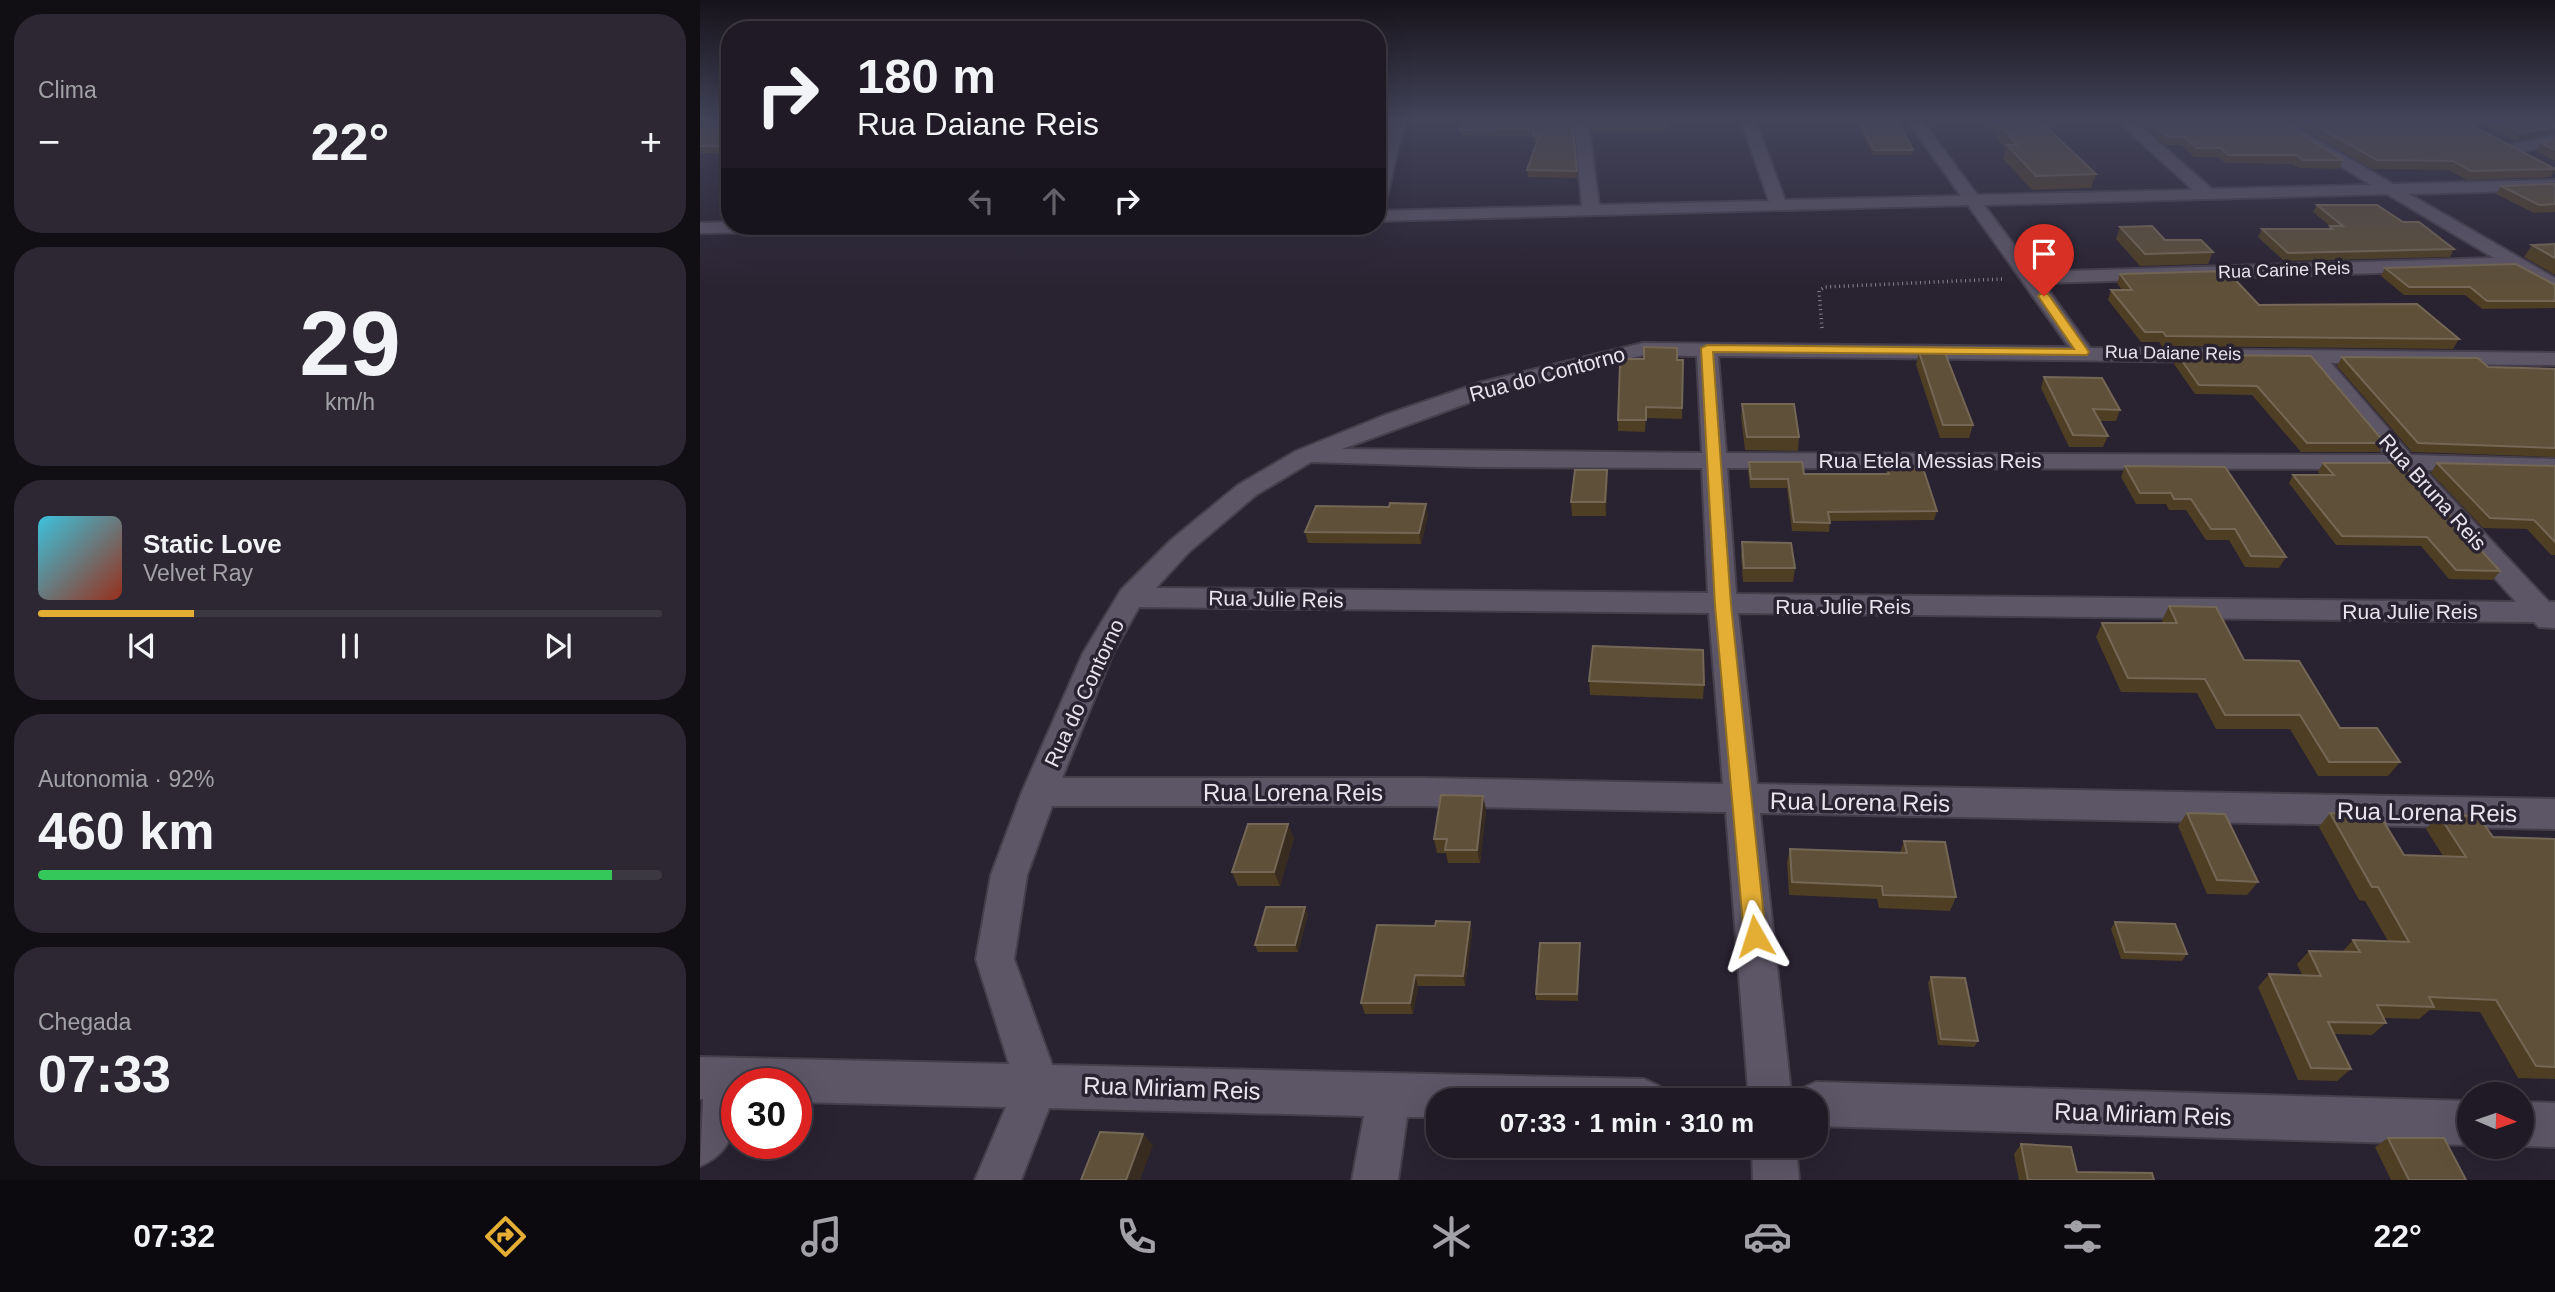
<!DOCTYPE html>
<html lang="pt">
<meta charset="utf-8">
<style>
:root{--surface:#1f1a25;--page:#2c2732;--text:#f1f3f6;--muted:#a1a1a7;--line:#3c3842;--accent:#e4ae35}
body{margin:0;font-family:Arial,sans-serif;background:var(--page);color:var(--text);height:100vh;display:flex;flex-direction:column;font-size:26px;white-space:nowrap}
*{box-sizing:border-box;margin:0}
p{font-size:23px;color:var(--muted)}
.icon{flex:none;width:38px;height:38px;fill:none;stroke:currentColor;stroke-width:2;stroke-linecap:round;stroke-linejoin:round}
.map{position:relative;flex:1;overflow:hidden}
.side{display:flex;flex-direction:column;gap:14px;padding:14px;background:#110e14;width:700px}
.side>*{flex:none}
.guide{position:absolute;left:21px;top:21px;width:665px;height:214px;border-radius:28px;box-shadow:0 7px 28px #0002,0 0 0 2px var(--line);background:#1f1a25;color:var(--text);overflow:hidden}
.needle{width:46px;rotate:92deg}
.controls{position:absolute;left:1757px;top:1082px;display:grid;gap:14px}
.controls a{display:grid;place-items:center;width:77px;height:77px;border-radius:50%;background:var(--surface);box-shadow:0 7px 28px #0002,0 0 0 2px var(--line);font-size:35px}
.speed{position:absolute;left:21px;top:1068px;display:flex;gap:14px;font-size:35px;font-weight:700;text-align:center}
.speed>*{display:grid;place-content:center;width:91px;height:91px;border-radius:50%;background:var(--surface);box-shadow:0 7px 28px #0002,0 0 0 2px var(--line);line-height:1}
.speed .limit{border:10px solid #d22;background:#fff;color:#111}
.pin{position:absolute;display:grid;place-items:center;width:60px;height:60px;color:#fff;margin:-72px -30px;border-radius:50% 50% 50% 0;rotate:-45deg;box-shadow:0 0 7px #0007}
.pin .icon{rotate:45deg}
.me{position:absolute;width:77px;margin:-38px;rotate:354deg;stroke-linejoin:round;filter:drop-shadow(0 0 5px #0008)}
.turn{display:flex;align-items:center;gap:24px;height:147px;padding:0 21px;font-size:32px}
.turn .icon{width:91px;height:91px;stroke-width:2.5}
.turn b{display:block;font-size:49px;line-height:60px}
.lanes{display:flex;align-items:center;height:66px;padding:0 21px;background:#0003;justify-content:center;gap:35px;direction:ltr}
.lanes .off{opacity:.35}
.big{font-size:52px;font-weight:800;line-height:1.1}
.side .widget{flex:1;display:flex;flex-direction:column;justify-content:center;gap:10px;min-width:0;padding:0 24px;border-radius:28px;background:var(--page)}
.side .dial{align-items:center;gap:0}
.dial b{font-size:91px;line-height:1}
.song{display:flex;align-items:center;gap:21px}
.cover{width:84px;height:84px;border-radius:10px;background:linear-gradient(135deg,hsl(190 70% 55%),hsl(10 70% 35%))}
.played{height:7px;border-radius:4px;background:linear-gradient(90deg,var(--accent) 25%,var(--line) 25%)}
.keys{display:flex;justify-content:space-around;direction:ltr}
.heat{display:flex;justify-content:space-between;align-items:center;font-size:38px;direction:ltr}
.charge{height:10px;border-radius:5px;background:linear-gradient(90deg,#34c759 92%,var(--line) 0)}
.trip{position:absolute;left:726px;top:1088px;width:402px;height:70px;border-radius:28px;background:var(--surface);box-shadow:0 7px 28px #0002,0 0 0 2px var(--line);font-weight:800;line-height:70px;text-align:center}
.dock{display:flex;height:112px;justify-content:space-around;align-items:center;background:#0c0a0f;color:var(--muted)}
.dock .icon{width:49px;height:49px}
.dock .active{color:var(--accent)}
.dock b{font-size:32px;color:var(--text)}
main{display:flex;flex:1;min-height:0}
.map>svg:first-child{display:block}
</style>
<main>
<section class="side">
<div class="widget"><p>Clima</p>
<div class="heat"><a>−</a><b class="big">22°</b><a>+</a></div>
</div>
<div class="widget dial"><b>29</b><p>km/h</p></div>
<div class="widget">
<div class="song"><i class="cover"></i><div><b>Static Love</b><p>Velvet Ray</p></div></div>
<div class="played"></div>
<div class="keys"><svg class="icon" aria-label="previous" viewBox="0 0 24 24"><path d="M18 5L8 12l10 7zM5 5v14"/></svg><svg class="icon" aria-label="pause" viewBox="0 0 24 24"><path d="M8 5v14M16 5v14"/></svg><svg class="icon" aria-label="next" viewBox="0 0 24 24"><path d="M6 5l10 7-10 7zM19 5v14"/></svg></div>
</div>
<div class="widget"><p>Autonomia · 92%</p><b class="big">460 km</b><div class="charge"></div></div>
<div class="widget"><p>Chegada</p><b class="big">07:33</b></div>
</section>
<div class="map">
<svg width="1855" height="1180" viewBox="0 0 1855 1180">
<rect width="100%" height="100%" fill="#292231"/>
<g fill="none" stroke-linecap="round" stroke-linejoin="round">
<!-- minor casing -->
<g stroke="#453f4c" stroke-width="4">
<g id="minor">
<polygon points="691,120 705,120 685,204 677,209 677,172"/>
<path d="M 874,120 L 888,120 L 899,205 L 1069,201 L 1041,120 L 1055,120 L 1085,200 L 1261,196 L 1207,120 L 1222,120 L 1277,195 L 1493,190 L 1417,120 L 1433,120 L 1512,189 L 1671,185 L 1565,120 L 1583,120 L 1693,184 L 1855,180 L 1855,190 L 1709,194 L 1855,278 L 1855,292 L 1812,269 L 1343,283 L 1390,348 L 1855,353 L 1855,365 L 1631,363 L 1711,455 L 1855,459 L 1855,473 L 1725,470 L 1849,602 L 1855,602 L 1855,628 L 1839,627 L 1834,622 L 1038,613 L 1057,784 L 1855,799 L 1855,829 L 1060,813 L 1092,1101 L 1049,1101 L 1026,812 L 723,806 L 352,806 L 327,875 L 314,959 L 352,1065 L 944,1079 L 959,1086 L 965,1101 L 738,1101 L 738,1117 L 707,1117 L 698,1180 L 652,1180 L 664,1116 L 349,1108 L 321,1180 L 275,1180 L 306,1107 L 96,1102 L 96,1083 L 37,1083 C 37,1118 37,1151 0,1166 L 3,1099 L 0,1099 L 0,1057 L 309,1064 L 276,959 L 291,875 L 322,792 L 383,653 L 421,590 L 471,540 L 538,485 L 596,451 L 685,415 L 782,382 L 943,343 L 1369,347 L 1268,205 L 677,221 L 677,211 L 882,206 ZM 1687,194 L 1794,258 L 1334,272 L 1284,205 ZM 943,355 L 997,356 L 1002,453 L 642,449 L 798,392 ZM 1018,356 L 1608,363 L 1685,455 L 1026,453 ZM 611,462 L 777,467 L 1002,468 L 1008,593 L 456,588 L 489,552 L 556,495 ZM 1027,468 L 1697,469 L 1816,602 L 1036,594 ZM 439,607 L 1009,613 L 1023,784 L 723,778 L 362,778 L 413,653 Z"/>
<polygon points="1855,136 1855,144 1810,154 1802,149 1805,146"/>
<polygon points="30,222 30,226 172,226 163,231 0,233 0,223"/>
<polygon points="1116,1082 1769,1101 1769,1145 1116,1126 1116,1101 1096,1101 1101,1089"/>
<polygon points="1822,1102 1855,1103 1855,1147 1822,1146"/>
<polygon points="1052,1146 1096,1146 1099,1180 1053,1180"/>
</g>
</g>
<!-- path -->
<polyline stroke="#88838f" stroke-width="3.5" stroke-dasharray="1 3.5" stroke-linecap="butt" points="1122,328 1119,291 1125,287 1302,279"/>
<!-- minor -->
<use href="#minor" fill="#5d5667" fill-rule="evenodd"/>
</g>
<!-- wall -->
<g fill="#4e3e23">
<rect x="0" y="120" width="30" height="33"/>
<polygon points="872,120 877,178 828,177 827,170 837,143 833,143 833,136 761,136 760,130"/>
<polygon points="890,120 968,120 968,132 892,132"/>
<polygon points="1155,120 1197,120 1213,150 1212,155 1173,155"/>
<polygon points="1282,120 1339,120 1396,174 1391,188 1332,190 1303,159 1306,149"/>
<polygon points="1438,120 1578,120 1643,160 1639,169 1599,168 1592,164 1525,163 1518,157 1494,157 1481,145 1465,145"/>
<polygon points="1588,120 1761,120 1855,170 1850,177 1767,180 1749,170 1672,169"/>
<polygon points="1783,120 1855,120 1855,134 1816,141 1782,124"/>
<polygon points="1855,139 1855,161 1836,151 1841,143"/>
<polygon points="1855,184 1855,212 1834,213 1796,194 1801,186"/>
<polygon points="1617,205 1703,222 1754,249 1750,257 1584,261 1558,237 1562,229 1628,229 1630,226 1613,212"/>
<polygon points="1420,227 1465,240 1513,252 1508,264 1440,266 1416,239"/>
<polygon points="1855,244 1855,275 1824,257 1832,245"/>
<polygon points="1685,268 1855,285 1855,308 1782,309 1765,295 1704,295 1681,276"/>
<polygon points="1420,274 1559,305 1759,339 1753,349 1462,346 1459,342 1441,342 1408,300 1411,290 1422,290 1417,283"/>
<polygon points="1219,352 1273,425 1269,438 1240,438 1216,365"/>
<polygon points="1478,355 1611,356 1685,443 1679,452 1601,452 1552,395 1495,394 1474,364"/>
<polygon points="1642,357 1788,367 1855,369 1855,457 1712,452 1637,366"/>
<polygon points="977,360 983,360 982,419 946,418 945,432 918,431 918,420"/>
<polygon points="1344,377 1420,410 1416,421 1399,421 1408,436 1403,447 1369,447 1341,388"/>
<polygon points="1042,404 1099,437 1098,451 1045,450 1041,417"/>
<polygon points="1049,462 1104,474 1186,474 1187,468 1237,511 1234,520 1130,521 1129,532 1092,531 1087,488 1050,488 1048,471"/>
<polygon points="1623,463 1800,571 1793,580 1749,579 1721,546 1636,545 1589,483 1593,475 1621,475 1618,472"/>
<polygon points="1737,463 1855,466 1855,555 1851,555 1827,529 1783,528 1731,473"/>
<polygon points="1425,466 1525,467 1586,557 1579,568 1545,567 1529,540 1506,540 1486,510 1469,510 1466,504 1436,504 1421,477"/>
<polygon points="907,470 906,516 872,516 871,502"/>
<polygon points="728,515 721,544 608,543 605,532"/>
<polygon points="1042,542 1095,568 1093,582 1043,582 1041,556"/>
<polygon points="1469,606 1640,728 1700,762 1688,776 1618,776 1590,729 1516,729 1497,693 1421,692 1396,637 1402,623 1463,623 1462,620"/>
<polygon points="889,681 1004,685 1003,699 890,695"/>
<polygon points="783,796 786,810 780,863 748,863 746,853 737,853 734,839"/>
<polygon points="1487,813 1558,882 1547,895 1507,894 1478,826"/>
<polygon points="1630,813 1704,855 1743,856 1726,829 1739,815 1793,837 1855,839 1855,1079 1818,1078 1780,1012 1730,1010 1719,1019 1684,1018 1686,1023 1672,1035 1634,1034 1651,1069 1637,1081 1598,1080 1558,987 1569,974 1602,975 1597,964 1609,951 1642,952 1653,940 1688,941 1665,901 1659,900 1619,827"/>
<polygon points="594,838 580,886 538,886 532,872"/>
<polygon points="1204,841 1256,897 1250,911 1179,908 1177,899 1089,895 1087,862 1090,849 1200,853"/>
<polygon points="608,914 598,952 558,952 555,945"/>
<polygon points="770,922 772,933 765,986 718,986 713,1014 665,1014 661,1003"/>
<polygon points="1415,922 1487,954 1482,961 1421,959 1411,929"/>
<polygon points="880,943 878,1001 836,1000 836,994"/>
<polygon points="1231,977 1278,1041 1274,1047 1238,1045 1228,983"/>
<polygon points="1688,1138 1766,1180 1691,1180 1675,1147"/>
<polygon points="1321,1144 1377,1172 1454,1180 1319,1180 1314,1154"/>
</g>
<!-- shaded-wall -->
<g fill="#382c20">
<polygon points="685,120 688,120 677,161 677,147"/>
<polygon points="1855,127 1855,134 1816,141 1821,133"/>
<polygon points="907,470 908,484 906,516 905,502"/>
<polygon points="726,504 728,515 721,544 719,533"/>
<polygon points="783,796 786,810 780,863 777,850"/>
<polygon points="588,824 594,838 580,886 574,872"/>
<polygon points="605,907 608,914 598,952 595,945"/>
<polygon points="770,922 772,933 765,986 763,976"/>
<polygon points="715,975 718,986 713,1014 710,1003"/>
<polygon points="443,1134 453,1145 440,1180 426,1180"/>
</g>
<!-- building -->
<g fill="#5e5039" stroke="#746755" stroke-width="2">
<rect x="0" y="120" width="30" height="26"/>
<polygon points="677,120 685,120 677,147"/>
<polygon points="765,120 872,120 877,171 827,170 839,136 833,136 834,129 760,130"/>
<polygon points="891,120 968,120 968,125 892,126"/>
<polygon points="1159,120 1197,120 1213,150 1174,150"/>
<polygon points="1297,120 1339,120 1396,174 1336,176 1307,145 1317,145"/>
<polygon points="1449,120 1578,120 1643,160 1603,160 1596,155 1528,155 1521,148 1497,148 1484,137 1468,137"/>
<polygon points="1606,120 1761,120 1855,169 1771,171 1753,161 1677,160"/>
<polygon points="1795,120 1855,120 1855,127 1821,133"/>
<polygon points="1855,139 1855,150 1841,143"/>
<polygon points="1855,184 1855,204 1839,205 1801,186"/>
<polygon points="1617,205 1677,205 1703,222 1719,222 1754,249 1588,253 1562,229 1633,229 1630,226 1643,226"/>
<polygon points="1452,226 1465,240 1501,240 1513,252 1445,254 1420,227"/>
<polygon points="1855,244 1855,258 1832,245"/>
<polygon points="1816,264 1855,285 1855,301 1787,301 1770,287 1709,287 1685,268"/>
<polygon points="1527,271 1559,305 1717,304 1759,339 1466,336 1463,332 1445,332 1411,290 1432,290 1420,274"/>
<polygon points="944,347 977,348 977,360 983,360 982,408 946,407 946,420 918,420 920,364 923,359 944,359"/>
<polygon points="1219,352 1245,353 1273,425 1243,425"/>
<polygon points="1478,355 1611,356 1685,443 1607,443 1557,386 1499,385"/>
<polygon points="1642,357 1778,358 1788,367 1855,369 1855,448 1718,443"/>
<polygon points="1344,377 1402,378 1420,410 1393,409 1408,436 1373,435"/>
<polygon points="1042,404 1094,404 1099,437 1047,437"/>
<polygon points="1049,462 1102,462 1104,474 1189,474 1187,468 1223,468 1237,511 1128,512 1130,523 1094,522 1088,479 1051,479"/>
<polygon points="1623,463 1701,463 1800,571 1756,570 1727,537 1642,536 1593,475 1634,475"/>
<polygon points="1737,463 1855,466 1855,542 1834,520 1790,518"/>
<polygon points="1425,466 1525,467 1586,557 1551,556 1535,529 1511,529 1491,499 1474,499 1471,493 1440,493"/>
<polygon points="875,470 907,470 905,502 871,502"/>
<polygon points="690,503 726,504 719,533 605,532 616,506 689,507"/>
<polygon points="1042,542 1091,543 1095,568 1044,568"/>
<polygon points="1469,606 1516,607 1544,660 1599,661 1640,728 1677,728 1700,762 1629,762 1600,715 1525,715 1505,679 1428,678 1402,623 1477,623"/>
<polygon points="893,646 1003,650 1004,685 889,681"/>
<polygon points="741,795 783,796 777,850 745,850 747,839 734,839"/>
<polygon points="1487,813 1525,814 1558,882 1517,880"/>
<polygon points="1630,813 1679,814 1704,855 1766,857 1739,815 1778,816 1793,837 1855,839 1855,1067 1836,1066 1796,1000 1729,997 1734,1007 1677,1005 1686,1023 1628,1022 1651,1069 1611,1068 1569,974 1621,976 1609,951 1660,952 1653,940 1709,942 1678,887 1672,887"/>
<polygon points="548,824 588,824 574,872 532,872"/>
<polygon points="1204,841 1245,842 1256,897 1183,895 1182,886 1092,882 1090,849 1207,853"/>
<polygon points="566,907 605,907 595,945 555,945"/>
<polygon points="736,921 770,922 763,976 715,975 710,1003 661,1003 677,925 735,926"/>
<polygon points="1415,922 1475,924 1487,954 1425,952"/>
<polygon points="840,943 880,943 877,994 836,994"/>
<polygon points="1231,977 1265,978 1278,1041 1241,1039"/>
<polygon points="400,1132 443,1134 426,1180 381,1180"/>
<polygon points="1688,1138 1744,1138 1766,1180 1709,1180"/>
<polygon points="1321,1144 1371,1147 1377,1172 1452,1173 1454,1180 1328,1180"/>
</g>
<!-- sky -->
<linearGradient id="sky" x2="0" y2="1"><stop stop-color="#17131b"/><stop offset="0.42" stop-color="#43445a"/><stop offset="1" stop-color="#43445a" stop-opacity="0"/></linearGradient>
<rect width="1855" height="286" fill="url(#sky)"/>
<!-- route -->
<polygon fill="#e4ae35" stroke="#947122" stroke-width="2" points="1340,294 1348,294 1389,352 1387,355 1013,352 1031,605 1066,936 1063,944 1055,947 1047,944 1044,936 1015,605 1001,348 1007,345 1374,349 1338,296"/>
<g text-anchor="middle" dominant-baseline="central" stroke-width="7" stroke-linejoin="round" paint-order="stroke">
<!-- far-street labels -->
<g font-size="18" fill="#e8e4ee" stroke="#292231">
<text transform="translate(1584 270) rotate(-2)">Rua Carine Reis</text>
<text transform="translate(1473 353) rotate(1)">Rua Daiane Reis</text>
</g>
<!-- street labels -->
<g font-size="21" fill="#e8e4ee" stroke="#292231">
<text transform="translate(847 374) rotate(-15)">Rua do Contorno</text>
<text x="1230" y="460">Rua Etela Messias Reis</text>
<text transform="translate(1733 492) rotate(48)">Rua Bruna Reis</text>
<text transform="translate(576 599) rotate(1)">Rua Julie Reis</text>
<text x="1143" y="606">Rua Julie Reis</text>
<text x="1710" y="611">Rua Julie Reis</text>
<text transform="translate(384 693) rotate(-65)">Rua do Contorno</text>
</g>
<!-- near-street labels -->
<g font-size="24" fill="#e8e4ee" stroke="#292231">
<text x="593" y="792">Rua Lorena Reis</text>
<text transform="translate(1160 802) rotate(1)">Rua Lorena Reis</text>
<text transform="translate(1727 812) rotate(1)">Rua Lorena Reis</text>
<text transform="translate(472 1088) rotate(2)">Rua Miriam Reis</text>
<text transform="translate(1443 1114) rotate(2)">Rua Miriam Reis</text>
</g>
</g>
</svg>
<div class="controls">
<a><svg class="needle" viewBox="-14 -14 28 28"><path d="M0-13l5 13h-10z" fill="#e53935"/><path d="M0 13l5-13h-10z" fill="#a1a1a7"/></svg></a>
</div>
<div class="speed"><div class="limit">30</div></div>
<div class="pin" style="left:1344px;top:296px;background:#d93025"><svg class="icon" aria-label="arrive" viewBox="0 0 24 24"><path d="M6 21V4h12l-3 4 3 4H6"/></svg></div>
<svg class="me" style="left:1055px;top:936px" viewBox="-20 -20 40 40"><path d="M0-17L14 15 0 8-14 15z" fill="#e4ae35" stroke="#fff" stroke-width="4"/></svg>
<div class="trip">07:33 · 1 min · 310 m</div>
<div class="guide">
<div class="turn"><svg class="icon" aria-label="right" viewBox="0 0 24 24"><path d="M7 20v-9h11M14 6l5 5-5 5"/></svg><div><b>180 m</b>Rua Daiane Reis</div></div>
<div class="lanes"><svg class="icon off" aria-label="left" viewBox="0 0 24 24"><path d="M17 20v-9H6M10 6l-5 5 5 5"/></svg><svg class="icon off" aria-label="ahead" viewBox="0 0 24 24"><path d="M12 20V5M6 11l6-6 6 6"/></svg><svg class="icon" aria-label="right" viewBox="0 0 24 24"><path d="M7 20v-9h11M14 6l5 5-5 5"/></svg></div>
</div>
</div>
</main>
<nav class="dock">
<b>07:32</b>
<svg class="icon active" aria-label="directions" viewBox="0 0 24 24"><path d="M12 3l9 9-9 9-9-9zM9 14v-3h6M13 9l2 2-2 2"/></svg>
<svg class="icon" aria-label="music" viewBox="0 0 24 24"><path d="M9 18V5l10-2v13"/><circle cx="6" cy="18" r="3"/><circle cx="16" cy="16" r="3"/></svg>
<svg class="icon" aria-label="phone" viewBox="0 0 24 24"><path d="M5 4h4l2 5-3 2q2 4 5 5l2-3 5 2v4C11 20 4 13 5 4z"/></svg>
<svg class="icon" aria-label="climate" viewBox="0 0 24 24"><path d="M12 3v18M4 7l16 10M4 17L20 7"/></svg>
<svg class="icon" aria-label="car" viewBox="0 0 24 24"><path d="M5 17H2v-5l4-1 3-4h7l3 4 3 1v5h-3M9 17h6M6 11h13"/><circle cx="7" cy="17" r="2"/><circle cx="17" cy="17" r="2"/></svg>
<svg class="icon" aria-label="filters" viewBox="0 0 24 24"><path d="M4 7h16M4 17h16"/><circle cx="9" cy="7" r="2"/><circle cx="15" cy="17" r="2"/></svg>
<b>22°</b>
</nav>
